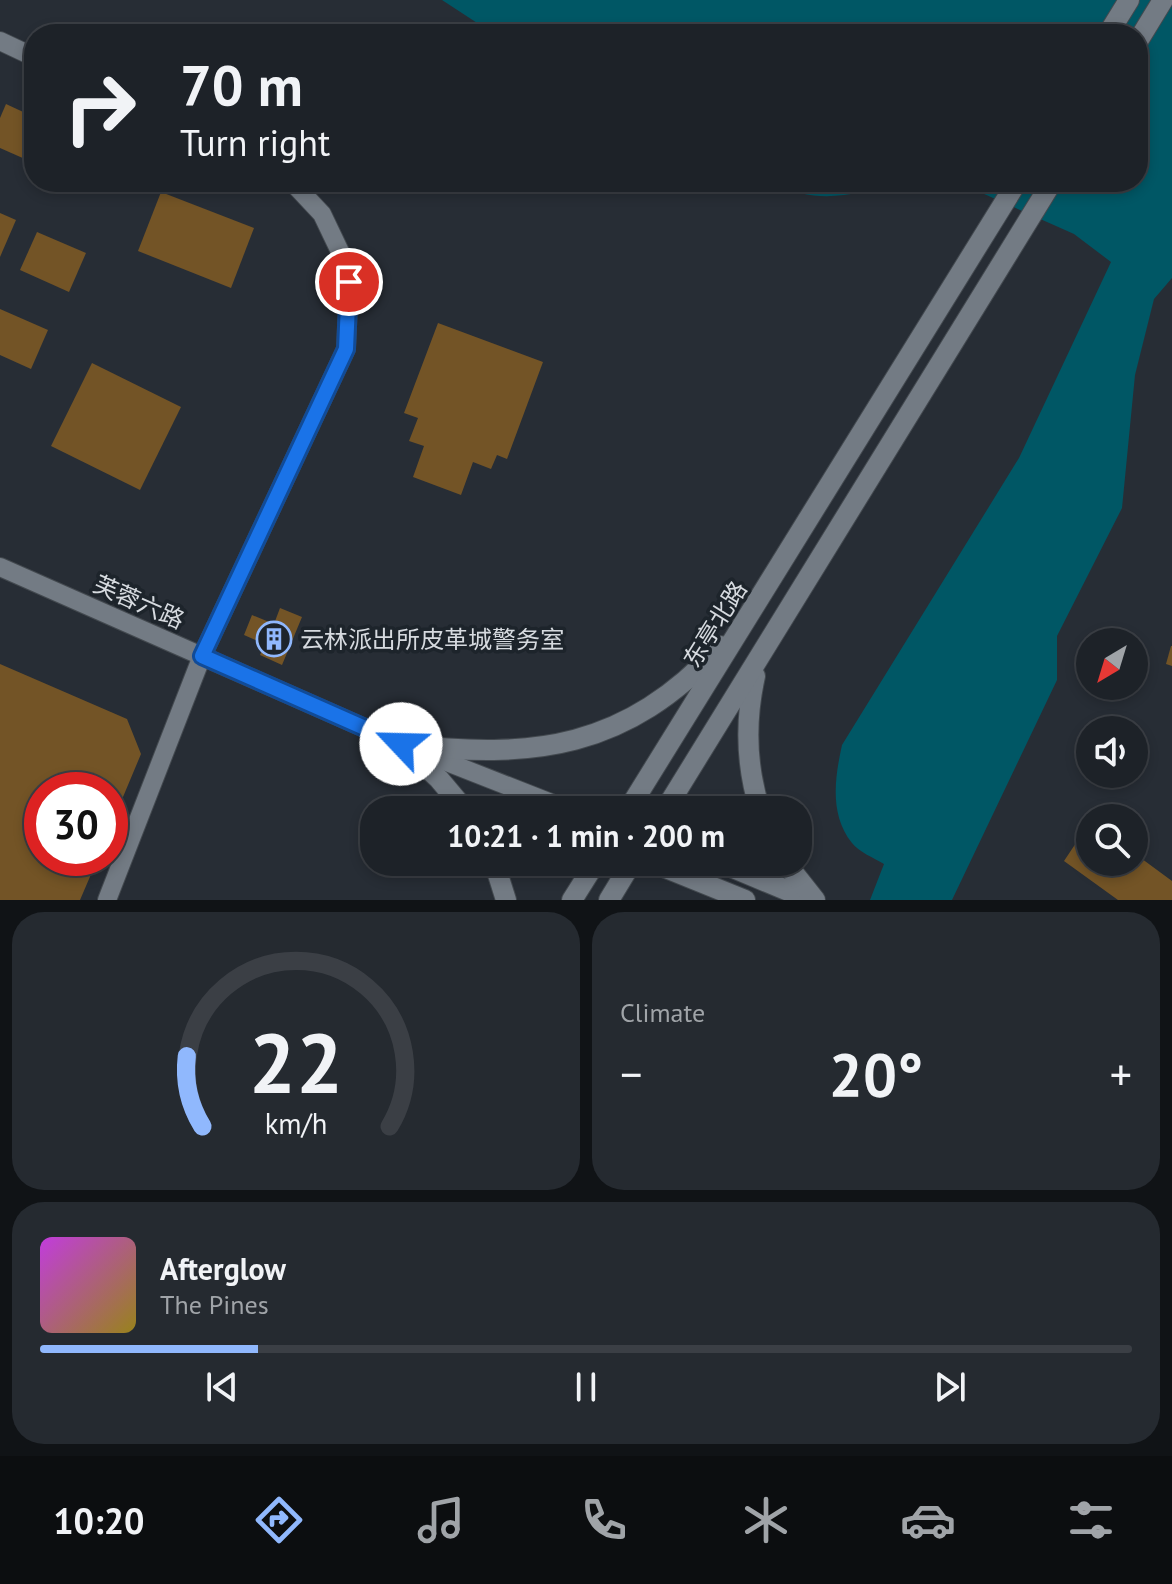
<!DOCTYPE html>
<meta charset="utf-8">
<style>
:root{--surface:#1d2228;--page:#252a30;--text:#f1f3f6;--muted:#a0a4a8;--line:#3b3f45;--accent:#90b8fd}
body{margin:0;font-family:"PT Sans","Noto Sans SC",sans-serif;background:var(--page);color:var(--text);height:100vh;display:flex;flex-direction:column;font-size:30px;white-space:nowrap}
*{box-sizing:border-box;margin:0}
p{font-size:26px;color:var(--muted)}
.icon{flex:none;width:44px;height:44px;fill:none;stroke:currentColor;stroke-width:2;stroke-linecap:round;stroke-linejoin:round}
.map{position:relative;height:900px;overflow:hidden}
.sheet{display:flex;flex-direction:column;gap:12px;padding:12px;background:#101316;flex:1}
.sheet>*{flex:none}
.hud{position:absolute;left:24px;top:24px;width:1124px;height:168px;border-radius:32px;box-shadow:0 4px 12px #0003,0 0 0 2px var(--line);background:#1d2228;color:var(--text);overflow:hidden}
.needle{width:52px;rotate:218deg}
.buttons{position:absolute;left:1076px;top:628px;display:grid;gap:16px}
.buttons a{display:grid;place-items:center;width:72px;height:72px;border-radius:50%;background:var(--surface);box-shadow:0 4px 12px #0003,0 0 0 2px var(--line);font-size:40px}
.speed{position:absolute;left:24px;top:772px;display:flex;gap:16px;font-size:40px;font-weight:700;text-align:center}
.speed>*{display:grid;place-content:center;width:104px;height:104px;border-radius:50%;background:var(--surface);box-shadow:0 4px 12px #0003,0 0 0 2px var(--line);line-height:1}
.speed .limit{border:12px solid #d22;background:#fff;color:#111}
.pin{position:absolute;display:grid;place-items:center;width:68px;height:68px;color:#fff;margin:-34px;border:4px solid #fff;border-radius:50%;box-shadow:0 2px 8px #0007}
.me{position:absolute;width:88px;margin:-44px;rotate:294deg;stroke-linejoin:round;filter:drop-shadow(0 0 6px #0008)}
.turn{display:flex;align-items:center;gap:28px;height:168px;padding:0 24px;font-size:36px}
.turn .icon{width:104px;height:104px;stroke-width:2.5}
.turn b{display:block;font-size:56px;line-height:68px}
.big{font-size:60px;font-weight:700;line-height:1.1}
.sheet .card{flex:1;display:flex;flex-direction:column;justify-content:center;gap:12px;min-width:0;padding:0 28px;border-radius:32px;background:var(--page)}
.sheet .dial{align-items:center;gap:0}
.dial svg{height:208px;overflow:visible;fill:none;stroke:var(--line);stroke-width:7;stroke-linecap:round;text-anchor:middle}
.dial text{fill:var(--text);stroke:none}
.song{display:flex;align-items:center;gap:24px}
.cover{width:96px;height:96px;border-radius:12px;background:linear-gradient(135deg,hsl(290 70% 55%),hsl(50 70% 35%))}
.played{height:8px;border-radius:4px;background:linear-gradient(90deg,var(--accent) 20%,var(--line) 20%)}
.keys{display:flex;justify-content:space-around;direction:ltr}
.heat{display:flex;justify-content:space-between;align-items:center;font-size:44px;direction:ltr}
.sheet .tiles{flex:1;display:grid;gap:12px;grid-template-columns:1fr 1fr}
.card:last-child{grid-column:span 2}
.trip{position:absolute;left:360px;top:796px;width:452px;height:80px;border-radius:32px;background:var(--surface);box-shadow:0 4px 12px #0003,0 0 0 2px var(--line);font-weight:700;line-height:80px;text-align:center}
.tab-bar{display:flex;height:128px;justify-content:space-around;align-items:center;background:#0c0e10;color:var(--muted)}
.tab-bar .icon{width:56px;height:56px}
.tab-bar .active{color:var(--accent)}
.tab-bar b{font-size:36px;color:var(--text)}
.map>svg:first-child{display:block}
</style>
<div class="map">
<svg width="1172" height="900" viewBox="0 0 1172 900">
<rect width="100%" height="100%" fill="#272d35"/>
<!-- water -->
<g fill="#005765">
<path d="M 442,0 L 1172,0 L 1172,278 L 1154,299 L 1135,375 L 1122,508 L 1057,636 L 1057,680 L 952,900 L 870,900 L 884,864 C 874,858 859,852 852,843 C 829,814 835,777 842,745 L 1019,458 L 1111,262 L 1074,234 L 957,182 L 1138,182 L 1138,34 L 494,34 Z"/>
<path d="M 773,182 L 898,182 C 854,195 816,206 773,182 Z"/>
</g>
<!-- building -->
<g fill="#735426">
<polygon points="6,104 34,117 34,163 0,148 0,118"/>
<polygon points="82,182 116,182 110,194"/>
<polygon points="161,192 254,228 231,288 138,251"/>
<polygon points="0,213 16,220 0,257"/>
<polygon points="37,232 86,253 69,292 20,270"/>
<polygon points="0,309 48,330 31,369 0,355"/>
<polygon points="438,323 543,362 507,459 497,455 491,469 473,462 461,495 413,477 424,446 409,441 418,418 404,413"/>
<polygon points="92,363 181,407 140,490 51,446"/>
<polygon points="280,608 302,617 282,665 260,655 265,644 244,635 252,615 274,624"/>
<polygon points="1171,646 1172,646 1172,666 1166,664"/>
<polygon points="0,664 127,719 141,754 110,828 110,790 42,790 42,858 98,858 80,900 0,900"/>
<polygon points="1082,834 1090,840 1090,862 1134,862 1134,853 1172,881 1172,900 1118,900 1064,861"/>
</g>
<g fill="none" stroke-linecap="round" stroke-linejoin="round">
<!-- street casing -->
<g stroke="#43494f" stroke-width="20">
<g id="street">
<polyline points="0,41 34,57"/>
<polyline points="0,567 401,744 569,810"/>
<polyline points="107,900 202,656 346,349 349,282 344,260 322,214 292,182"/>
</g>
</g>
<!-- secondary casing -->
<g stroke="#43494f" stroke-width="22">
<g id="secondary">
<polyline points="1108,34 1129,0"/>
<polyline points="1138,41 1163,0"/>
<path d="M 755,676 C 745,721 746,766 760,810"/>
<path d="M 401,744 C 534,760 626,749 721,646"/>
<polyline points="401,744 439,779 465,810"/>
<polyline points="628,810 1017,182"/>
<polyline points="665,810 1052,182"/>
<polyline points="494,862 506,900"/>
<polyline points="651,862 745,900"/>
<polyline points="719,862 810,900"/>
<polyline points="785,862 815,900"/>
<polyline points="572,900 596,862"/>
<polyline points="609,900 632,862"/>
</g>
</g>
<!-- street -->
<use href="#street" stroke="#737b84" stroke-width="18"/>
<!-- secondary -->
<use href="#secondary" stroke="#737b84" stroke-width="20"/>
</g>
<g fill="none" stroke-linecap="round" stroke-linejoin="round">
<!-- route casing -->
<g stroke="#114b97" stroke-width="20">
<polyline id="route" points="349,282 346,349 202,656 401,744"/>
</g>
<!-- route -->
<use href="#route" stroke="#1a73e8" stroke-width="14"/>
</g>
<!-- icons -->
<defs>
<g id="building-ring" transform="scale(1.8)"><circle r="9.5" fill="#1d242b" stroke="#90b8fd" stroke-width="1.5"/><path d="M-4-6H4V6H1V3H-1V6H-4ZM-2.5-4.3h1.7v1.8h-1.7ZM.8-4.3h1.7v1.8H.8ZM-2.5-1h1.7V.8h-1.7ZM.8-1h1.7V.8H.8Z" fill="#90b8fd"/></g>
</defs>
<g fill-rule="evenodd">
<use href="#building-ring" x="274" y="639"/>
</g>
<g text-anchor="middle" dominant-baseline="central" stroke-width="7" stroke-linejoin="round" paint-order="stroke">
<!-- street labels -->
<g font-size="24" fill="#d6dadf" stroke="#1d242b">
<text transform="translate(139 602) rotate(24)">芙蓉六路</text>
<text transform="translate(715 624) rotate(-58)">东亭北路</text>
</g>
<!-- poi labels -->
<g font-size="24" fill="#d6dadf" stroke="#1d242b" text-anchor="start">
<text x="300" y="639">云林派出所皮革城警务室</text>
</g>
</g>
</svg>
<div class="buttons">
<a><svg class="needle" viewBox="-14 -14 28 28"><path d="M0-13l5 13h-10z" fill="#e53935"/><path d="M0 13l5-13h-10z" fill="#a0a4a8"/></svg></a>
<a><svg class="icon" aria-label="sound" viewBox="0 0 24 24"><path d="M4 9h4l5-4v14l-5-4H4zM17 9q2 3 0 6"/></svg></a>
<a><svg class="icon" aria-label="search" viewBox="0 0 24 24"><circle cx="10" cy="10" r="6"/><path d="M15 15l6 6"/></svg></a>
</div>
<div class="speed"><div class="limit">30</div></div>
<div class="pin" style="left:349px;top:282px;background:#d93025"><svg class="icon" aria-label="arrive" viewBox="0 0 24 24"><path d="M6 21V4h12l-3 4 3 4H6"/></svg></div>
<svg class="me" style="left:401px;top:744px" viewBox="-20 -20 40 40"><circle r="19" fill="#fff"/><path d="M0-13L10 11 0 6-10 11z" fill="#1a73e8"/></svg>
<div class="trip">10:21 · 1 min · 200 m</div>
<div class="hud">
<div class="turn"><svg class="icon" aria-label="right" viewBox="0 0 24 24"><path d="M7 20v-9h11M14 6l5 5-5 5"/></svg><div><b>70 m</b>Turn right</div></div>
</div>
</div>
<section class="sheet">
<div class="tiles">
<div class="card dial"><svg viewBox="0 0 100 80">
<path d="M14 69A42 42 0 1 1 86 69"/>
<path d="M14 69A42 42 0 0 1 8 42" stroke="#90b8fd"/>
<text x="50" y="56" font-size="32" font-weight="700">22</text>
<text x="50" y="72" font-size="11">km/h</text>
</svg></div>
<div class="card"><p>Climate</p>
<div class="heat"><a>−</a><b class="big">20°</b><a>+</a></div>
</div>
<div class="card">
<div class="song"><i class="cover"></i><div><b>Afterglow</b><p>The Pines</p></div></div>
<div class="played"></div>
<div class="keys"><svg class="icon" aria-label="previous" viewBox="0 0 24 24"><path d="M18 5L8 12l10 7zM5 5v14"/></svg><svg class="icon" aria-label="pause" viewBox="0 0 24 24"><path d="M8 5v14M16 5v14"/></svg><svg class="icon" aria-label="next" viewBox="0 0 24 24"><path d="M6 5l10 7-10 7zM19 5v14"/></svg></div>
</div>
</div>
</section>
<nav class="tab-bar">
<b>10:20</b>
<svg class="icon active" aria-label="directions" viewBox="0 0 24 24"><path d="M12 3l9 9-9 9-9-9zM9 14v-3h6M13 9l2 2-2 2"/></svg>
<svg class="icon" aria-label="music" viewBox="0 0 24 24"><path d="M9 18V5l10-2v13"/><circle cx="6" cy="18" r="3"/><circle cx="16" cy="16" r="3"/></svg>
<svg class="icon" aria-label="phone" viewBox="0 0 24 24"><path d="M5 4h4l2 5-3 2q2 4 5 5l2-3 5 2v4C11 20 4 13 5 4z"/></svg>
<svg class="icon" aria-label="climate" viewBox="0 0 24 24"><path d="M12 3v18M4 7l16 10M4 17L20 7"/></svg>
<svg class="icon" aria-label="car" viewBox="0 0 24 24"><path d="M5 17H2v-5l4-1 3-4h7l3 4 3 1v5h-3M9 17h6M6 11h13"/><circle cx="7" cy="17" r="2"/><circle cx="17" cy="17" r="2"/></svg>
<svg class="icon" aria-label="filters" viewBox="0 0 24 24"><path d="M4 7h16M4 17h16"/><circle cx="9" cy="7" r="2"/><circle cx="15" cy="17" r="2"/></svg>
</nav>
